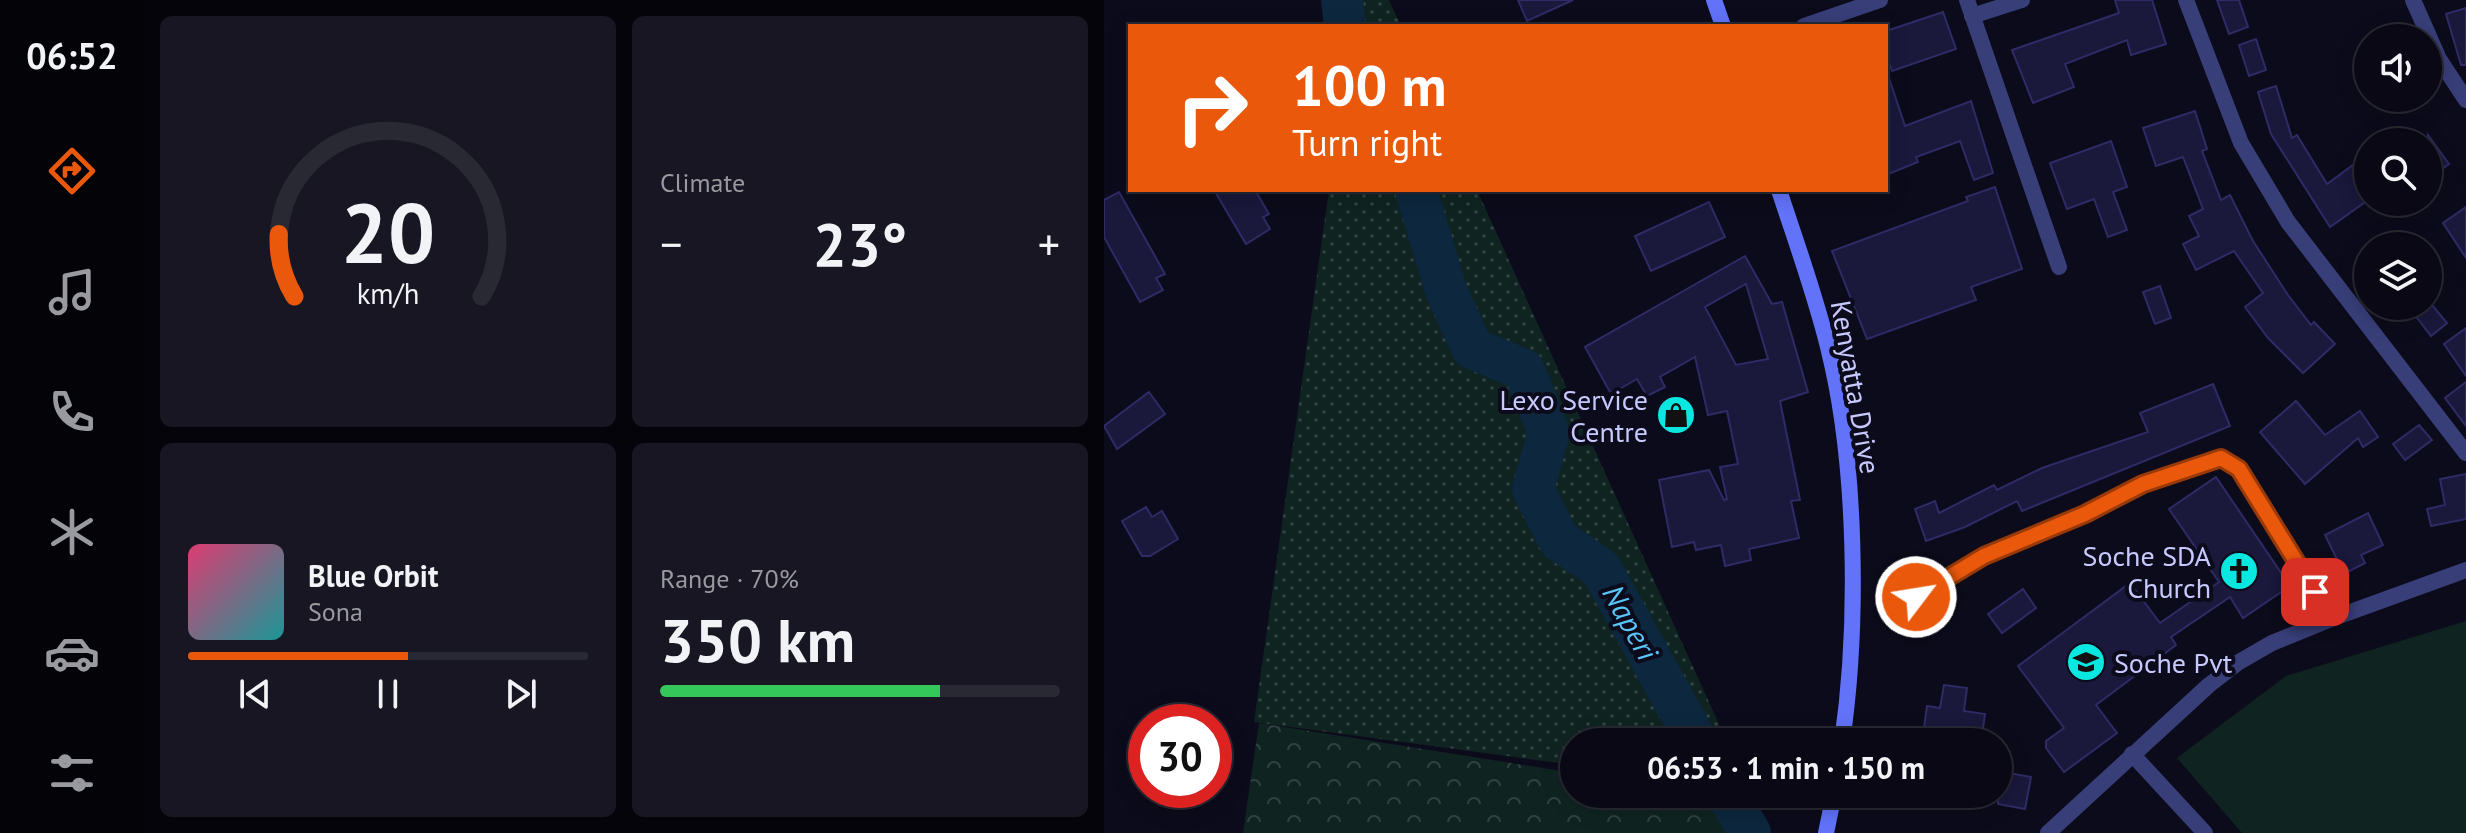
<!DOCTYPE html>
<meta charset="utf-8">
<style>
:root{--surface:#090814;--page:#171622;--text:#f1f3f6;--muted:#999aa0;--line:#292934;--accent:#ea580c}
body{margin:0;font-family:"PT Sans",sans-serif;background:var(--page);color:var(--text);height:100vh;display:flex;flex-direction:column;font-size:30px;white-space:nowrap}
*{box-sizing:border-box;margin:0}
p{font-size:26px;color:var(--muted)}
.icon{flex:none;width:44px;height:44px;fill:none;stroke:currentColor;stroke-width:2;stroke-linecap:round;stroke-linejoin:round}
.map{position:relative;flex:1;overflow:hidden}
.panel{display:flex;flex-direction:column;gap:16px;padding:16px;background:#05040b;width:960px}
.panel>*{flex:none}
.top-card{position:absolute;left:24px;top:24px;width:760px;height:168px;border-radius:0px;box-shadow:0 4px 20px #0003,0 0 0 2px var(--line);background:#ea580c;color:#fff;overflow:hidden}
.buttons{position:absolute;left:1250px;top:24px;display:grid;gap:16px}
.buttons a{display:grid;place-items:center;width:88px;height:88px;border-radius:50%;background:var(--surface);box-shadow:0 4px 20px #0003,0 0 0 2px var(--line);font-size:40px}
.speed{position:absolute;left:24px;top:704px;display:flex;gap:16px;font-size:40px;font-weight:700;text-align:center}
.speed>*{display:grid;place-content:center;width:104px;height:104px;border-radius:50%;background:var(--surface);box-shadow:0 4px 20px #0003,0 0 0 2px var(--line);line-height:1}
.speed .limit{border:12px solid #d22;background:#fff;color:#111}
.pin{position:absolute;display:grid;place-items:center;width:68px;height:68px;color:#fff;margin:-34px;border-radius:16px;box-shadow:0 4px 12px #0006}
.me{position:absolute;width:88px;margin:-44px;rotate:59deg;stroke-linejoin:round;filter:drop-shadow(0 0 6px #0008)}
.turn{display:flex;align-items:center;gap:28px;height:168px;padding:0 32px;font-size:36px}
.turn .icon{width:104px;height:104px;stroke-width:2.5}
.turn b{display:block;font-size:56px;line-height:68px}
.big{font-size:60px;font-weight:700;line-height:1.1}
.panel .tile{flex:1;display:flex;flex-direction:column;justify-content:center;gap:12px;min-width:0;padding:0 28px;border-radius:12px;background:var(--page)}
.panel .dial{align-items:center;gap:0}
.dial svg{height:208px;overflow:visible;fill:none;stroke:var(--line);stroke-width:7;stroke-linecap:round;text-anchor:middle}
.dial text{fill:var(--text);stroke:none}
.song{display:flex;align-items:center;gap:24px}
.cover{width:96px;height:96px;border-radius:12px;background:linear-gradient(135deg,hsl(340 70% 55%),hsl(180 70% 35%))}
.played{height:8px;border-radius:4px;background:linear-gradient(90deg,var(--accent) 55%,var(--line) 55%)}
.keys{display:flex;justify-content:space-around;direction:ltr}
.heat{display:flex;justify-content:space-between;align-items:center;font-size:44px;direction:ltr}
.charge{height:12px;border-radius:6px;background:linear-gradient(90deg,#34c759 70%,var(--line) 0)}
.panel .tiles{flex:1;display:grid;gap:16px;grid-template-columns:repeat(2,1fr)}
.trip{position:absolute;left:456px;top:728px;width:452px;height:80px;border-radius:40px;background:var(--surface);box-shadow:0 4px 20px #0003,0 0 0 2px var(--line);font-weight:700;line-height:80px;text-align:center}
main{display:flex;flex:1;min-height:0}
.menu{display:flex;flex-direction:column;width:144px;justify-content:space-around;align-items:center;background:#040308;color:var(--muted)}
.menu .icon{width:56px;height:56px}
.menu .on{color:var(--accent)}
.menu b{font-size:36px;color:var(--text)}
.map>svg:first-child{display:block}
</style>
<main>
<nav class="menu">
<b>06:52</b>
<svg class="icon on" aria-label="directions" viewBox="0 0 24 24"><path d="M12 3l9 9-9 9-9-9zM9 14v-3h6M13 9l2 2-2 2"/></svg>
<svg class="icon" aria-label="music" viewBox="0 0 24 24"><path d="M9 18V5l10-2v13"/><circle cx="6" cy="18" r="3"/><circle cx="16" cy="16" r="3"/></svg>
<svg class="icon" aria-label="phone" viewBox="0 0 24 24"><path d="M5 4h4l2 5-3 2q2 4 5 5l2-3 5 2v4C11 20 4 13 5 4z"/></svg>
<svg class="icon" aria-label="climate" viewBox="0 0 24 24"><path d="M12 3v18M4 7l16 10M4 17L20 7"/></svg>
<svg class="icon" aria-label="car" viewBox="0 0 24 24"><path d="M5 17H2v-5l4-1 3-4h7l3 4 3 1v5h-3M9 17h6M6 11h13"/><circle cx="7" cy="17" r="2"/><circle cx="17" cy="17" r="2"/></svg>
<svg class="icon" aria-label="filters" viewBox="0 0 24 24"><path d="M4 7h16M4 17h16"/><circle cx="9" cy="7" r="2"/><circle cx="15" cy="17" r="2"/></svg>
</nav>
<section class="panel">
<div class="tiles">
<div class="tile dial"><svg viewBox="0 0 100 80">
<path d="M14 69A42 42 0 1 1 86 69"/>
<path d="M14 69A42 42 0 0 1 8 45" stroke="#ea580c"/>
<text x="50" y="56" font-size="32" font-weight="700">20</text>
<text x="50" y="72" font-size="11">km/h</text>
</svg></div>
<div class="tile"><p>Climate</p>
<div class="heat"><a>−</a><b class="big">23°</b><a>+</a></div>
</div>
<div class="tile">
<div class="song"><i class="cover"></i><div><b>Blue Orbit</b><p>Sona</p></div></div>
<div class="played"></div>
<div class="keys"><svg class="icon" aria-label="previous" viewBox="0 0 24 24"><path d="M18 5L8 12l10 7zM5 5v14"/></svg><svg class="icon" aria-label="pause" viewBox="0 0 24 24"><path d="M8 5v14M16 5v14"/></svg><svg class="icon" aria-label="next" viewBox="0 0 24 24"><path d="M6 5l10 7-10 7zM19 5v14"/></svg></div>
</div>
<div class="tile"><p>Range · 70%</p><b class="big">350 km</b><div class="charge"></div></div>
</div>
</section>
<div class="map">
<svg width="1362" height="833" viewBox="0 0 1362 833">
<defs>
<pattern id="grass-dots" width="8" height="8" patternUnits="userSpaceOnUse" patternTransform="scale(2)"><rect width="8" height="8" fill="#0f2421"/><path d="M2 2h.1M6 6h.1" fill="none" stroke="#304242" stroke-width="1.8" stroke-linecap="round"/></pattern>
<pattern id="park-crowns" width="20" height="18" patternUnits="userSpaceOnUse" patternTransform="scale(2)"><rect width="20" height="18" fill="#0f2421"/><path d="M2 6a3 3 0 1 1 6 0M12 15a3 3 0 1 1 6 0" fill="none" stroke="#304242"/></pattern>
</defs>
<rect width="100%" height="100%" fill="#0c0b1b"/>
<!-- grass -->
<g fill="url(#grass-dots)">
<polygon points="254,0 285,0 297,26 250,26"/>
<polygon points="225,190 373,190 623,742 470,742 470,765 150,722"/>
</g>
<!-- park -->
<polygon fill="url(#park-crowns)" points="155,723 470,773 470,794 602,794 636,799 631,833 139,833"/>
<!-- pitch -->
<polygon fill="#0f2421" points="1362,621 1362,833 1138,833 1073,758 1182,676"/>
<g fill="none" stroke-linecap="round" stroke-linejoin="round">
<!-- river -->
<g stroke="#0d273e" stroke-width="42">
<polyline points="238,0 241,26"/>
<polyline points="312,190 342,290 368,348 420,370 445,433 429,489 455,540 497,569 593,742"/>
<polyline points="623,794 646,833"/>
</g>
</g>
<!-- building -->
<g fill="#1a183b" stroke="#2e2b66" stroke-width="2" fill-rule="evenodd">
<polygon points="414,0 469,0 423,21"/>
<polygon points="1011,0 1048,0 1062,44 1027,55 1023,40 961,64 970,87 929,103 908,50 1015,13"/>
<polygon points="1113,0 1135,0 1144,27 1125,34"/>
<polygon points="1362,8 1362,65 1357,65 1342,14"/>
<polygon points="839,12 852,49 788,71 782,54 782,31"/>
<polygon points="1152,39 1162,70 1145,76 1135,45"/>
<polygon points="785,78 801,126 867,101 889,173 870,180 856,141 812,157 814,162 782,175 782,79"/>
<polygon points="1172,86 1188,138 1193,135 1223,184 1253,162 1264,176 1264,200 1226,227 1167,134 1154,92"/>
<polygon points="1091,111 1103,149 1098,151 1117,200 1126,195 1149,241 1184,295 1207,325 1210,322 1231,344 1199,373 1164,338 1141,307 1159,293 1130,251 1092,270 1079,244 1095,236 1085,216 1099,209 1079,157 1052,166 1039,128"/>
<polygon points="1324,135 1345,164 1324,179"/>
<polygon points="1007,141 1023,187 1009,192 1023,230 1004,237 990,199 963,209 946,163"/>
<polygon points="891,187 918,269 867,287 872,300 763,339 728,251 864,201 862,197"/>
<polygon points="110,190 151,190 165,214 159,217 166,229 142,244"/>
<polygon points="15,192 61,274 52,278 59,290 36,302 0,237 0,200"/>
<polygon points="605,202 621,237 547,271 531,236"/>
<polygon points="1362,207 1362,258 1339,223"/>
<path d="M 641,256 L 668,304 L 678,302 L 704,392 L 676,401 L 696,500 L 687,501 L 695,538 L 645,549 L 647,560 L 621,566 L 617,545 L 592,550 L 590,542 L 568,547 L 555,480 L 605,470 L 620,500 L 623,499 L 616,467 L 634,464 L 623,411 L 604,415 L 591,357 L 556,377 L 561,387 L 543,396 L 533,379 L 507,394 L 481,347 ZM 642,284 L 664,359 L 632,365 L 601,307 Z"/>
<polygon points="1056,286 1067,318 1051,324 1039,292"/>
<polygon points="1304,306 1329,306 1343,323 1327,336"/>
<polygon points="1362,328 1362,376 1340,344"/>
<polygon points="1362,382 1362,426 1341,398"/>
<polygon points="1109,384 1126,426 918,511 913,501 861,527 822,541 811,509 831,501 835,513 890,485 893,490 938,468 1044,432 1036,413"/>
<polygon points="45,392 61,414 13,449 0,426"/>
<polygon points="1192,401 1221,435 1256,411 1274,437 1259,447 1254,438 1201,484 1156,432"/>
<polygon points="1315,425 1328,440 1301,460 1289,444"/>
<polygon points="1362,474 1362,519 1327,526 1323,509 1341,505 1336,479"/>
<polygon points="1112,477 1186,586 1139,618 1126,597 1067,637 1072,645 992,705 1013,733 960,772 942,748 942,741 960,728 914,666 1026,583 1056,623 1115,582 1065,509"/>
<polygon points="42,507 48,517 58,511 74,539 46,556 38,556 18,521"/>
<polygon points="1264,513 1279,545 1257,555 1261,563 1240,574 1221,535"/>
<polygon points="919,589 932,608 898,633 884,614"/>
<polygon points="840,685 863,688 860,711 881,714 877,742 818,742 823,706 836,708"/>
<polygon points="894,771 927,777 921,809 894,804"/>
</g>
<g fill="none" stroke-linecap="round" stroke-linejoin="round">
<!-- street -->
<g stroke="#383e78" stroke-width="16">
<polyline points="863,0 955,267"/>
<polyline points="1082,0 1137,143 1184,222 1362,453"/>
<polyline points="1309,0 1335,59 1362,100"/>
<polyline points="868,16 918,0"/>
<polyline points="700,26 776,0"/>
<polyline points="812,597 880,556 981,514 1039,484 1117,458 1135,469 1227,619"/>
<polyline points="1028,754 1101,833"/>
<polyline points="944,833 1105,685 1135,662 1168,643 1227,619 1362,570"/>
</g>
<!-- secondary -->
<g stroke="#6273fa" stroke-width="16">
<polyline points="610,0 619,26"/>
<path d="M 675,190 C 692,242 711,294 724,347 C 753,462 755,625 738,742"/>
<polyline points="722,833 730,794"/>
</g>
</g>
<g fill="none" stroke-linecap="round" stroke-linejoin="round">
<!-- route casing -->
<g stroke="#983908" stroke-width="20">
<polyline id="route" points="812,597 880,556 981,514 1039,484 1117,458 1135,469 1211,592"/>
</g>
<!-- route -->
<use href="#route" stroke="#ea580c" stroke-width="14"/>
</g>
<!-- icons -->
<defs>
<g id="shop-disc" transform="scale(2)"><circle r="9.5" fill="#08e8e0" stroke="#0c0b1b"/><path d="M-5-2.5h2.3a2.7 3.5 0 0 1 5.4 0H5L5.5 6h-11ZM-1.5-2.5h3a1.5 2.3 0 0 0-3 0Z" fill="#111"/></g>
<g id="church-disc" transform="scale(2)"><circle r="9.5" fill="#08e8e0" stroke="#0c0b1b"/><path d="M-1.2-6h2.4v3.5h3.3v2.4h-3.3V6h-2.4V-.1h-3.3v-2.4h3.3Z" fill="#111"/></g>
<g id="school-disc" transform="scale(2)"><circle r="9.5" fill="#08e8e0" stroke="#0c0b1b"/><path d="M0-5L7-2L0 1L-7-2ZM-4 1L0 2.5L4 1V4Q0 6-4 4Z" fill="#111"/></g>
</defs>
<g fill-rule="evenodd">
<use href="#shop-disc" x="572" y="415"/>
<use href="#church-disc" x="1135" y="571"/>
<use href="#school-disc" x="982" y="662"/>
</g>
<g text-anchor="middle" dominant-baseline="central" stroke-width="8" stroke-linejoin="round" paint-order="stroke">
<!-- street labels -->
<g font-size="28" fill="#c7c8fd" stroke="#0c0b1b">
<text transform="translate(752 387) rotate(80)">Kenyatta Drive</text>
</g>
<!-- poi labels -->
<g font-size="28" fill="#c7c8fd" stroke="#0c0b1b" text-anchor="end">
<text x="544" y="399">Lexo Service<tspan x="544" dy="32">Centre</tspan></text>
<text x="1107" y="555">Soche SDA<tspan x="1107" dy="32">Church</tspan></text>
<text x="1010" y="662" text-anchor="start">Soche Pvt</text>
</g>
<!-- water labels -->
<g font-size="30" font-style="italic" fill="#59c5f9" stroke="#0c0b1b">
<text transform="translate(527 622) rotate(61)">Naperi</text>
</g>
</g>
</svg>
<div class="buttons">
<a><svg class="icon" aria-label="sound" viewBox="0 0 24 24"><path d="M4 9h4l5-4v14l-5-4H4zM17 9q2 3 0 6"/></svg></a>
<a><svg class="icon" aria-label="search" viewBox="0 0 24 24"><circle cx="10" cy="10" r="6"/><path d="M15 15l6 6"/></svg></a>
<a><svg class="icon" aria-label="layers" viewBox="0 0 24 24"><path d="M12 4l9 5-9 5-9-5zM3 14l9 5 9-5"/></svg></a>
</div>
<div class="speed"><div class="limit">30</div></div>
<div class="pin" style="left:1211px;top:592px;background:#d93025"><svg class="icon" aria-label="arrive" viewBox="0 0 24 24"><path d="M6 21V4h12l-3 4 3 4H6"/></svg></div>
<svg class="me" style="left:812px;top:597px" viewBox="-20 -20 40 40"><circle r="17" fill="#ea580c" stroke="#fff" stroke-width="3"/><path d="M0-11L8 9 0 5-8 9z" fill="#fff"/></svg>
<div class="trip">06:53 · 1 min · 150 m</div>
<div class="top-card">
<div class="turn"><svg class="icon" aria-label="right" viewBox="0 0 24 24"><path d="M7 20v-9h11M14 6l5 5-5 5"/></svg><div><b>100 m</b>Turn right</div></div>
</div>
</div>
</main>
